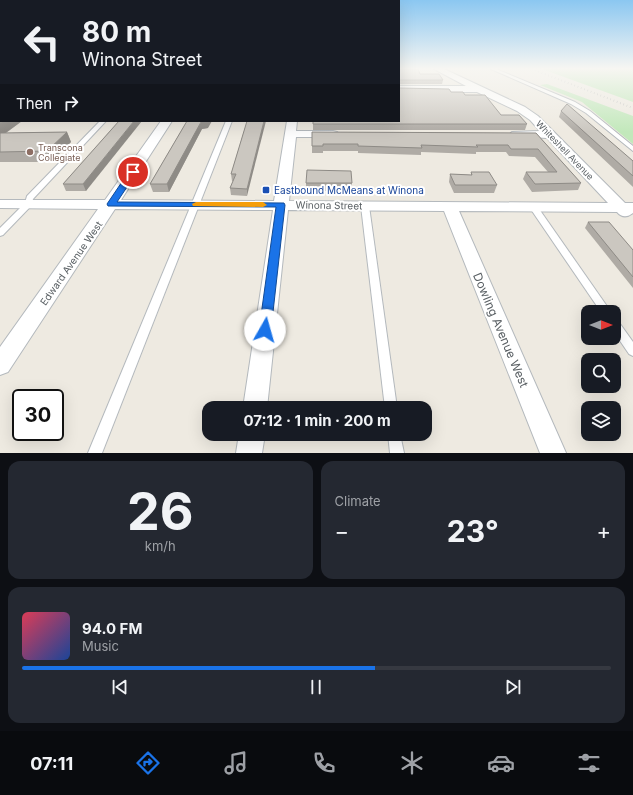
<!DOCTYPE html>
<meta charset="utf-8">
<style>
:root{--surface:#171b24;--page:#242831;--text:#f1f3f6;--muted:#9ea1a6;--line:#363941;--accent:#1a73e8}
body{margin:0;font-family:Inter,sans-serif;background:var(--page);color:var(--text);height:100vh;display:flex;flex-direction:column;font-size:15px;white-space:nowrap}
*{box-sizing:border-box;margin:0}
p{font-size:13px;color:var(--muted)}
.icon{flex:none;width:22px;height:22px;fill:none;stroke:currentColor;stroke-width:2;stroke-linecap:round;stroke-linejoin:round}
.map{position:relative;height:453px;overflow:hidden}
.drawer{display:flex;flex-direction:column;gap:8px;padding:8px;background:#0d0f14;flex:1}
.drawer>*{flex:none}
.banner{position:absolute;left:0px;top:0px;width:400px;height:122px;box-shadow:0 4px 16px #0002;background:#171b24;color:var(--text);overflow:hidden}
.needle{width:26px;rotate:90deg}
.controls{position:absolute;left:581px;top:305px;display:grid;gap:8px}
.controls a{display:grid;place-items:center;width:40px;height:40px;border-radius:8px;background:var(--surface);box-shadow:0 4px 16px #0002;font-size:20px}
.speed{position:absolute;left:12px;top:389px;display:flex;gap:8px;font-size:20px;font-weight:700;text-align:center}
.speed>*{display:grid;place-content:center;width:52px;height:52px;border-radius:50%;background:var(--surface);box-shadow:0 4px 16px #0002;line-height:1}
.speed .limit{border:2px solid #111;border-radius:6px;background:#fff;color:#111}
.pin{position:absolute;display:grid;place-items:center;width:34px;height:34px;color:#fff;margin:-17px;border:2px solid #fff;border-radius:50%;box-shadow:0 1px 4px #0007}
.me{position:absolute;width:44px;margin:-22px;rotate:7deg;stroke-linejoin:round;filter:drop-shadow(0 0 3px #0008)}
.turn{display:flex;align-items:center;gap:14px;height:84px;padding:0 16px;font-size:18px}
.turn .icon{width:52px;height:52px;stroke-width:2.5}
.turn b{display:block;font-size:28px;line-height:34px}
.then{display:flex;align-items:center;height:38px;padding:0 16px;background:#0003;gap:8px;font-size:15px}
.big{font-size:30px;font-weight:700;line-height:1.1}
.drawer .widget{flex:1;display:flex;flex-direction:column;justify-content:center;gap:6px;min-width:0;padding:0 14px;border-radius:12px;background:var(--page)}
.drawer .dial{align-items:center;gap:0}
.dial b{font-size:52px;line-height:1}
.song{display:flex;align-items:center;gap:12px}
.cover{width:48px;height:48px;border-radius:6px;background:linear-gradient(135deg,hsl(350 70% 55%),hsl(220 70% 35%))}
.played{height:4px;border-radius:2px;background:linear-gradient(90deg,var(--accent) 60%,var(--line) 60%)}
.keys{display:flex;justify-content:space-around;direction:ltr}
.heat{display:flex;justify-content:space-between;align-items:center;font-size:22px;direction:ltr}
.drawer .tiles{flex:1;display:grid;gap:8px;grid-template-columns:1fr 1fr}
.widget:last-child{grid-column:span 2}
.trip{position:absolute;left:202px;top:401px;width:230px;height:40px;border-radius:12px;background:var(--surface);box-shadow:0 4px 16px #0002;font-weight:700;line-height:40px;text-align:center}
.dock{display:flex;height:64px;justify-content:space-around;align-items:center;background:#090b0e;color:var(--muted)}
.dock .icon{width:28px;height:28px}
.dock .selected{color:var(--accent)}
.dock b{font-size:18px;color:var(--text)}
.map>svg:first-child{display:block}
</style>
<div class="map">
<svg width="633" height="453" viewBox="0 0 633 453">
<rect width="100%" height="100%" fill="#eeeae1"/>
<!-- green -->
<g fill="#c2e8bb">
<polygon points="542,69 633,69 633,102"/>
<polygon points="547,84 633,116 633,144 582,102 540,85"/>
</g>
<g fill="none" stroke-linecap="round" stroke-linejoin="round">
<!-- lane casing -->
<g stroke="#b4b9bd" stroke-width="2">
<g id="lane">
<polygon points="491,69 496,69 575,102 590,111 633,146 633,151 586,113 571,104"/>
<polygon points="100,121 106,121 33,199 31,206 3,235 0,236 0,228 25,203 27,196"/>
<polygon points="226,121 232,121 102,453 88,453"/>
<polygon points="362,204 365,204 369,206 397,408 385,408 361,206"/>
<polygon points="531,206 537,206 611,312 601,312 530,208"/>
<polygon points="614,320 618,321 633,342 633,356 629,354 614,332"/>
<polygon points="388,434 400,434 404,453 390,453"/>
</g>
</g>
<!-- street casing -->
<g stroke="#b4b9bd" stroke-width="2">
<g id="street">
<path d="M 434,69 L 444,69 L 525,107 L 538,116 L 625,203 L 633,203 L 633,213 C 628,217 622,218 617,212 L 459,211 L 566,453 L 540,453 L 444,211 L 288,210 L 267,408 L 243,408 L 273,210 L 115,209 L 8,372 L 0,375 L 0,347 L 98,209 L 0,208 L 0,200 L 105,200 L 161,121 L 172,121 L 121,200 L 274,201 L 287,121 L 297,121 L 296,131 L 333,131 L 337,132 L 339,134 L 337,136 L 333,137 L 296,137 L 289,201 L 608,203 L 547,138 L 512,136 L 510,134 L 512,132 L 540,131 L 530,120 L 517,111 L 477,92 L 399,92 L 399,86 L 466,86 Z"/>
<polygon points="239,434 265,434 262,453 236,453"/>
</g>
</g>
<!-- lane -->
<use href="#lane" fill="#fff" fill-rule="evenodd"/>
<!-- street -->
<use href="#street" fill="#fff" fill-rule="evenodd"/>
<!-- rail -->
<polyline stroke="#b3b4b5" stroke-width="2" stroke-dasharray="0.5 3" stroke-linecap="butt" points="532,69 633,108"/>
</g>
<!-- wall -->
<g fill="#afaba5">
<polygon points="399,69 443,80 442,84 399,84"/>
<polygon points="451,92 465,95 501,115 527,124 525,130 313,130 313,121"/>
<polygon points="0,93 22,121 6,133 67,132 71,142 51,162 0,162"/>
<polygon points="561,111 633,161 633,187 559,117"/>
<polygon points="119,121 86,191 66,191 63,184"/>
<polygon points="187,121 208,128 202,129 169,192 153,192 150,184"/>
<polygon points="247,121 247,196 231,195 230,188 233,181 232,181 231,174"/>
<polygon points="312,132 536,133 581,183 578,190 532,192 523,179 526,172 548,172 535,157 509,156 506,152 476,152 476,154 421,152 421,155 358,153 358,151 323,151 323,153 312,153"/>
<polygon points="471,172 497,185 494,193 454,193 449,182 450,174 471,175"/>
<rect x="306" y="183" width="46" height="8"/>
<polygon points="588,222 633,250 633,288 585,228"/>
</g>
<!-- shaded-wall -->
<g fill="#8e8b86">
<polygon points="3,121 22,121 0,137 0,123"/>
<polygon points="134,121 142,121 86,191 83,184"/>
<polygon points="207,121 212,121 208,128 202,129 169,192 167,184 201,122"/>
<polygon points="264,121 266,121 247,196 247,189"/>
<polygon points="67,132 71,142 51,162 47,151"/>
</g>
<!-- building -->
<g fill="#cbc7c0" stroke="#8e8b86">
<polygon points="399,69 418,69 420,74 439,74 443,80 399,80"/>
<polygon points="399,88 449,89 451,92 463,92 465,95 485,95 501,115 519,115 527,124 313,124 313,121 399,121"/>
<polygon points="0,93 1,93 1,121 3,121 0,123"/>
<polygon points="567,104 633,161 633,176 561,111"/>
<polygon points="119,121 134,121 83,184 63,184"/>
<polygon points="187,121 207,121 201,122 167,184 150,184"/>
<polygon points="247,121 264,121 247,189 230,188 236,174 231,174"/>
<polygon points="67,132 47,151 0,152 0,133"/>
<polygon points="312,132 536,133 581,183 535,184 526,172 557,172 538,149 511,149 508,145 476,145 478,147 421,145 422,148 358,146 358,144 323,144 323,146 312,146"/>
<polygon points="307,170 351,171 352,183 306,183"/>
<polygon points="471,172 489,172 497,185 455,185 450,174 472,175"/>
<polygon points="588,222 609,222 633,250 633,277"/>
</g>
<!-- sky -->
<linearGradient id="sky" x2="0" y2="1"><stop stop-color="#8bc7f1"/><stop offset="0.52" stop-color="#f7f6f2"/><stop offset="1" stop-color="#f7f6f2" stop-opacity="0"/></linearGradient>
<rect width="633" height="132" fill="url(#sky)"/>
<!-- route -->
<polygon fill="#1a73e8" stroke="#114b97" points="130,170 133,170 137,172 117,202 284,203 285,205 271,330 269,333 265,334 261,333 259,330 276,207 108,206 107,204"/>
<!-- slow -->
<polygon fill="#f59e0b" points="196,202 263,202 267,205 263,207 193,206 192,204"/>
<!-- markers -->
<circle fill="#8d6e63" stroke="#fff" stroke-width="1.5" cx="30" cy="152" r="4"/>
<rect fill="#1a4fb4" stroke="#fff" stroke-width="1.5" x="262" y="186" width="8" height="8" rx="2"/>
<g text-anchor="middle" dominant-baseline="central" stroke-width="4" stroke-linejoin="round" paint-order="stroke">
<!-- far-education labels -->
<g font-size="9" fill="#785e54" stroke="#fff" text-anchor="start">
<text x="38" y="147">Transcona<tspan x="38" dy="10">Collegiate</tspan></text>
</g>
<!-- far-street labels -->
<g font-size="9" fill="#5a6064" stroke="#fff">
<text transform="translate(565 150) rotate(46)">Whiteshell Avenue</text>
</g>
<!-- transit labels -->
<g font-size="10" fill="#164399" stroke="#fff" text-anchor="start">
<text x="274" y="190">Eastbound McMeans at Winona</text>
</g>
<!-- street labels -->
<g font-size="10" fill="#5a6064" stroke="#fff">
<text transform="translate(329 205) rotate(1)">Winona Street</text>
<text transform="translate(71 263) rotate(-55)">Edward Avenue West</text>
</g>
<!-- near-street labels -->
<g font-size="12" fill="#5a6064" stroke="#fff">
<text transform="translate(501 330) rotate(67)">Dowling Avenue West</text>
</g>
</g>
</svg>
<div class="controls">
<a><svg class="needle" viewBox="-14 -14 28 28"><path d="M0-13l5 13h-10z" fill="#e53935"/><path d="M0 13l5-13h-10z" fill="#9ea1a6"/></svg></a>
<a><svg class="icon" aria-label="search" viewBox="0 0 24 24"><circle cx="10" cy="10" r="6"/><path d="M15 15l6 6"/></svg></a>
<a><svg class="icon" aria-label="layers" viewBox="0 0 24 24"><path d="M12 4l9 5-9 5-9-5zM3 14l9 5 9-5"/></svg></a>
</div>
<div class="speed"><div class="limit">30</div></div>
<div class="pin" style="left:133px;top:172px;background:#d93025"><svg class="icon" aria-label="arrive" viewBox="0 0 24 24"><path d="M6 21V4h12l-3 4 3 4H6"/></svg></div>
<svg class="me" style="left:265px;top:330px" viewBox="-20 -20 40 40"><circle r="19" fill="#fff"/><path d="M0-13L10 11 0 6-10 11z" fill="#1a73e8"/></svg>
<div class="trip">07:12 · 1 min · 200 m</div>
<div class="banner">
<div class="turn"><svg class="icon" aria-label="left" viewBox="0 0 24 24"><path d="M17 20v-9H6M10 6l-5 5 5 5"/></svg><div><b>80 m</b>Winona Street</div></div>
<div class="then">Then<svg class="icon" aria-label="right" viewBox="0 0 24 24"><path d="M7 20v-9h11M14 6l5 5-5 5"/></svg></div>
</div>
</div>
<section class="drawer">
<div class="tiles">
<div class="widget dial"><b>26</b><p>km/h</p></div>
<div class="widget"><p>Climate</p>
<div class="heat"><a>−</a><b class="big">23°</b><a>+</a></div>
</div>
<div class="widget">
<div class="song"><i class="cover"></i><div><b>94.0 FM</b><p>Music</p></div></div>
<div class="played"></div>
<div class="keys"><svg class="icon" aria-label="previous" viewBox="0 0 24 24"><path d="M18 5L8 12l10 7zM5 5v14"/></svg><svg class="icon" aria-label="pause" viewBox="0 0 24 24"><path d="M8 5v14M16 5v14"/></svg><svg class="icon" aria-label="next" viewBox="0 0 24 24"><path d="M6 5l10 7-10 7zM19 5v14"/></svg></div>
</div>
</div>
</section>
<nav class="dock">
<b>07:11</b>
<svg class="icon selected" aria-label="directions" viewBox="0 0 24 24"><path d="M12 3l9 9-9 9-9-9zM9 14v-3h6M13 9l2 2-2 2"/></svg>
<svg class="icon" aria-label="music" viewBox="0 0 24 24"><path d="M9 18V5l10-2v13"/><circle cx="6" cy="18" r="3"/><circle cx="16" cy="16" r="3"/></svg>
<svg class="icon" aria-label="phone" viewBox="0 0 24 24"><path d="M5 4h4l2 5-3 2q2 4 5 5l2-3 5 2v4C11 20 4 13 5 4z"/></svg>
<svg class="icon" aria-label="climate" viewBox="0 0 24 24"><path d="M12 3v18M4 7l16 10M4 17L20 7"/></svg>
<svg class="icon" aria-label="car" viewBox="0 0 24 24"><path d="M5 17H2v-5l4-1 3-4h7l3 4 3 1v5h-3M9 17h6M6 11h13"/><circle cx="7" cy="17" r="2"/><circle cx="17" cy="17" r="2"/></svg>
<svg class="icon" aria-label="filters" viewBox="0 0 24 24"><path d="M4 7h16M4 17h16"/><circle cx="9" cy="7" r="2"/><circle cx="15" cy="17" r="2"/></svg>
</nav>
